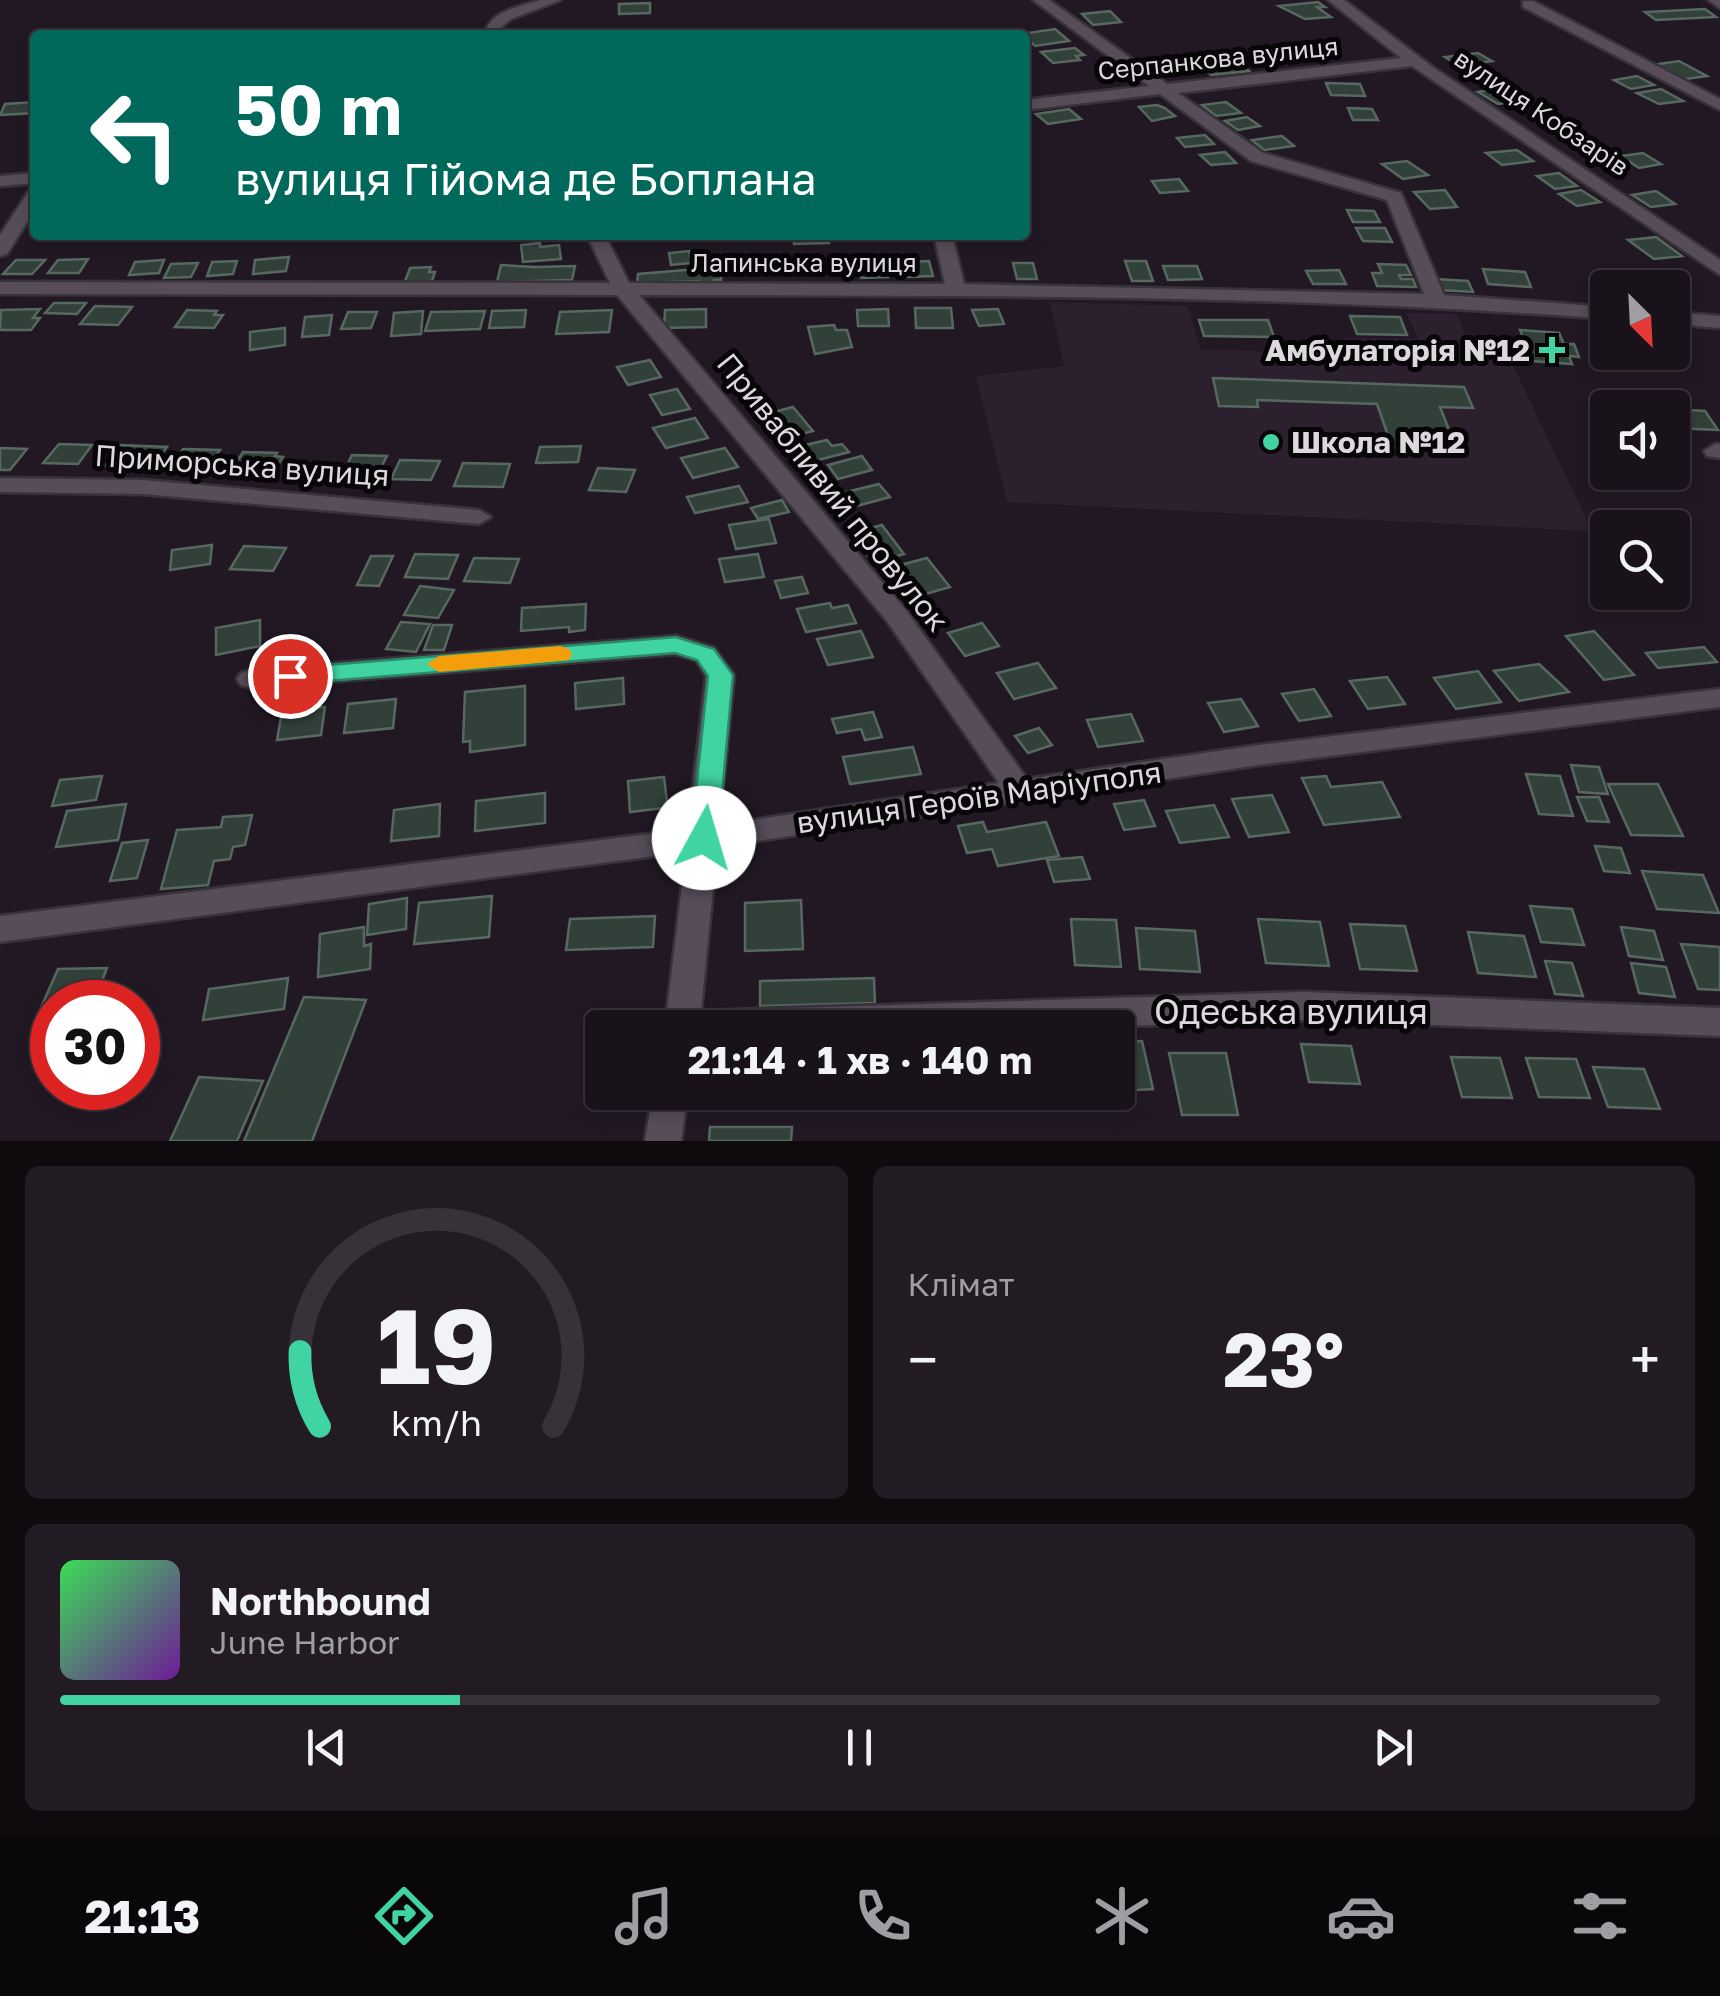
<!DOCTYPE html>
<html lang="uk">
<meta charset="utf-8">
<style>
:root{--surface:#19121a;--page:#221b23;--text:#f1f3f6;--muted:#9f9ea2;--line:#373239;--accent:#40d4a2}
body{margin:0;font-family:"Golos Text",sans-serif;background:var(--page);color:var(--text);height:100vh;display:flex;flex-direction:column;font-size:38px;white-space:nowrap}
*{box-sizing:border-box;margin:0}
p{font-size:32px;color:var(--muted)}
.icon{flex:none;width:55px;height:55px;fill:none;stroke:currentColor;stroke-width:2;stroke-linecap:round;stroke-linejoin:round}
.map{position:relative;height:1141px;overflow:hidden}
.sheet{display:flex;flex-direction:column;gap:25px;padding:25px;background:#0e0a0e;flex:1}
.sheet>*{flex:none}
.guide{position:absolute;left:30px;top:30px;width:1000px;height:210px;border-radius:10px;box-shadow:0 5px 15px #0003,0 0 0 2px var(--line);background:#00695c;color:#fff;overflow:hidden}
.needle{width:65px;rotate:156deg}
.controls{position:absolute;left:1590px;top:270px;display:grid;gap:20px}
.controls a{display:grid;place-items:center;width:100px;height:100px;border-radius:10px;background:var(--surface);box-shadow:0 5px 15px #0003,0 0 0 2px var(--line);font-size:50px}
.speed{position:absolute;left:30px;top:980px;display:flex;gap:20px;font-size:50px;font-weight:700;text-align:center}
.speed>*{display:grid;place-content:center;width:130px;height:130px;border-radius:50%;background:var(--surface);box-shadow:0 5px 15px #0003,0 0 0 2px var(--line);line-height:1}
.speed .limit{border:15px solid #d22;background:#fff;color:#111}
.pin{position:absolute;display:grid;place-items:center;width:85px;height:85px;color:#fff;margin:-42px;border:5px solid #fff;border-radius:50%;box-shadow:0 2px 10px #0007}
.me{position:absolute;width:110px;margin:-55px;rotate:6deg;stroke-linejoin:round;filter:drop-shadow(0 0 8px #0008)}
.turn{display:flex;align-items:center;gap:35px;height:210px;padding:0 40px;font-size:45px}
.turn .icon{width:130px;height:130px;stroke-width:2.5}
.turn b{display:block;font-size:70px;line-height:85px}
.big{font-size:75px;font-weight:700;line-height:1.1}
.sheet .widget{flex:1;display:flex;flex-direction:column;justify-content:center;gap:15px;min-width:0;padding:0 35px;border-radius:15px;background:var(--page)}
.sheet .dial{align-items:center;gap:0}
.dial svg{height:260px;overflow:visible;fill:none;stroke:var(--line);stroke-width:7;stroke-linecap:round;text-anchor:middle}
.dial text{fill:var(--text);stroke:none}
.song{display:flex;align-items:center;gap:30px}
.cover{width:120px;height:120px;border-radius:15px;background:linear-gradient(135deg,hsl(130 70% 55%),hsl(280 70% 35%))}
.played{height:10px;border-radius:5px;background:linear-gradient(90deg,var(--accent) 25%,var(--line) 25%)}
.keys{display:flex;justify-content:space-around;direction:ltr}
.heat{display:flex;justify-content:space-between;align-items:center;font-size:55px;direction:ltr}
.sheet .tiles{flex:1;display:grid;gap:25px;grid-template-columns:1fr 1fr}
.widget:last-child{grid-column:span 2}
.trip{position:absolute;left:585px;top:1010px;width:550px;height:100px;border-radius:10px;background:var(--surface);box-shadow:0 5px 15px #0003,0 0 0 2px var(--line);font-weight:700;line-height:100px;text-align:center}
.menu{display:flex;height:160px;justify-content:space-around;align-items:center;background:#0a070a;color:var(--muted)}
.menu .icon{width:70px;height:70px}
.menu .current{color:var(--accent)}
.menu b{font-size:45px;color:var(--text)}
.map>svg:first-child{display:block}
</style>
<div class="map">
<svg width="1720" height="1141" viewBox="0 0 1720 1141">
<rect width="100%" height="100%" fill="#211823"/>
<!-- built -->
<polygon fill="#2c202f" points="1050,302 1188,306 1200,349 1351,354 1344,338 1419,339 1406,313 1457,314 1473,353 1509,357 1592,531 1007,502 976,376 1064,366"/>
<!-- building -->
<g fill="#31413a" stroke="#576860" stroke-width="2.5">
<polygon points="1318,2 1325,7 1317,7 1331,17 1305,19 1279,6"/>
<polygon points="650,3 650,13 619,14 619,4"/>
<polygon points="1705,9 1716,17 1656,20 1645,12"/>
<polygon points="1110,11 1121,22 1093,25 1082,14"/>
<polygon points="1055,29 1069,41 1035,46 1021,34"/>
<polygon points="1075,48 1084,55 1076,56 1080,60 1053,63 1041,52"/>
<polygon points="1478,53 1492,61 1459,66 1445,57"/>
<polygon points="1679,61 1707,76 1679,80 1652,65"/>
<polygon points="1240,63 1249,71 1211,75 1202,66"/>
<polygon points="1637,76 1654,85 1631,89 1614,80"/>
<polygon points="1326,83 1360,84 1365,96 1331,95"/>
<polygon points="1497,89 1517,102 1498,104 1478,92"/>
<polygon points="1661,89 1683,101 1659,104 1637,93"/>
<polygon points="35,102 35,113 0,115 5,104"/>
<polygon points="1226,102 1241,113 1216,116 1202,105"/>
<polygon points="1157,105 1165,108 1175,116 1152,121 1139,107"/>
<polygon points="1348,108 1372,109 1378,120 1353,120"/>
<polygon points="1069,109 1081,119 1048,124 1036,114"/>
<polygon points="1247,117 1260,126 1238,130 1225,121"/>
<polygon points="1205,135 1214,144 1185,147 1177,138"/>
<polygon points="1282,136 1294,146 1264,150 1252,140"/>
<polygon points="1517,150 1533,161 1502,165 1486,153"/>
<polygon points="1225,152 1236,163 1211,165 1200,155"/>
<polygon points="1643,153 1661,164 1639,168 1621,156"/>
<polygon points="1407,161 1428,175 1403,179 1382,164"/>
<polygon points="1559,173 1577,186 1555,189 1537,176"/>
<polygon points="1179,179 1188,191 1160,193 1152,181"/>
<polygon points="1445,190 1457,207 1430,209 1414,192"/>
<polygon points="1581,190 1600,202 1577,206 1559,194"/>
<polygon points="1656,191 1675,204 1651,207 1632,195"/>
<polygon points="1347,210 1374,211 1380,222 1353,222"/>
<polygon points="1356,228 1385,228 1392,242 1363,241"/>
<polygon points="794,235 828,235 829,243 794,244"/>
<polygon points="1656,237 1682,256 1654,259 1628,240"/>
<polygon points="540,243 540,247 559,245 561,259 523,262 521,245"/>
<polygon points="689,251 692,263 671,265 669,253"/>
<polygon points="289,257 286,271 253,274 255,260"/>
<polygon points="88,259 79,273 48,273 58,260"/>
<polygon points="16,260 45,260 32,274 3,274"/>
<polygon points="164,260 159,273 129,275 135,262"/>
<polygon points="884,260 888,277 861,278 858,262"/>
<polygon points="237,261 233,274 207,276 212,262"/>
<polygon points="929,261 933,276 908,277 905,262"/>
<polygon points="1125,261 1146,261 1153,281 1132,281"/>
<polygon points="198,263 191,277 164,278 171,264"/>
<polygon points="1013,263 1033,263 1037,279 1017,279"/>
<polygon points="1378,264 1406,265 1411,275 1399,275 1401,279 1413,279 1416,287 1377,286 1372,273 1382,273"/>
<polygon points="501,265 535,267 575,266 572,280 497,282"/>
<polygon points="1163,266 1197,266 1202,279 1168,280"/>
<polygon points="431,267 429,272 435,272 431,284 404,284 410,268"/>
<polygon points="721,267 721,280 714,280 714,284 700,285 700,281 637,283 638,274"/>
<polygon points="1483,269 1525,272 1531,287 1488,284"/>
<polygon points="1339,270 1346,284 1313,284 1306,271"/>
<polygon points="1435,279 1468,281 1473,292 1439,290"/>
<polygon points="54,303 86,303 77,314 45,313"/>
<polygon points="95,306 132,307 118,325 80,324"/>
<polygon points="915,308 951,308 953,328 916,328"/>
<polygon points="40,309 33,318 40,318 31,330 0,330 1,310"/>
<polygon points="706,309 706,327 664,328 665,310"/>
<polygon points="888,309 889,326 858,326 857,310"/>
<polygon points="998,309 1004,324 979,326 972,310"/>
<polygon points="187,310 217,311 214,315 223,315 214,328 175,327"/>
<polygon points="526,310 524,327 489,328 492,311"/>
<polygon points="612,310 609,332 556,334 560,312"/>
<polygon points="423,311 421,334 391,336 394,313"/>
<polygon points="485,311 480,329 425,331 431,312"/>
<polygon points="348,312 377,312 371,328 341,329"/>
<polygon points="332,315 329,335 302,337 305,317"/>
<polygon points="1350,316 1400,317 1407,335 1357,334"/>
<polygon points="1199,320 1268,320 1274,337 1204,336"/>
<polygon points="834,325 836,330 847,330 852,347 815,354 808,327"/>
<polygon points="285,328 285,345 250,350 250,332"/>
<polygon points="1520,330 1559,333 1564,344 1574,344 1579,357 1569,356 1572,364 1532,361"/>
<polygon points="650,360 661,377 628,385 617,367"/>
<polygon points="1213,378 1464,387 1473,408 1440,407 1457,450 1392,447 1377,404 1257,400 1258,407 1219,406"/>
<polygon points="677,389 690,409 662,415 650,395"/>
<polygon points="793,407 813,431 781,439 762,415"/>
<polygon points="1672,409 1705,411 1718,430 1672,428"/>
<polygon points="695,418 708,438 666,448 653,428"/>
<polygon points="827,440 832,446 842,444 849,452 795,466 784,450"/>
<polygon points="59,444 92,445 78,464 43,463"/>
<polygon points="120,445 167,447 152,467 105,466"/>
<polygon points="581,446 578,462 536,463 540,447"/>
<polygon points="0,448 27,449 10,470 0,470"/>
<polygon points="725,448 738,467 693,478 681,458"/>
<polygon points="183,449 220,450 207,470 169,469"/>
<polygon points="243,452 277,453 275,456 283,457 275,470 265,473 230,472"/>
<polygon points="352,455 387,456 376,477 342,476"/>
<polygon points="862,456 872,470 838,479 828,465"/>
<polygon points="400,460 440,461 431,480 391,479"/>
<polygon points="463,463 510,464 503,487 454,486"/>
<polygon points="598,468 635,470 626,492 589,490"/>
<polygon points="879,484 890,497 853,507 842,493"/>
<polygon points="739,486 748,502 695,513 687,497"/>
<polygon points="782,500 789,512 758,519 751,508"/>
<polygon points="769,519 776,543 736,549 729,525"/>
<polygon points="882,525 904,554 873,563 851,533"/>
<polygon points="212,545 210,564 170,570 172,550"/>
<polygon points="244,546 286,548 273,571 230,569"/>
<polygon points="415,554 458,555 448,579 405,577"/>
<polygon points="758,554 764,577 725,582 719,559"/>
<polygon points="371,556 393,556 379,586 357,585"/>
<polygon points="474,558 519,559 510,583 464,581"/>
<polygon points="927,558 950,587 911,598 889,568"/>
<polygon points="802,577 808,593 781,598 775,581"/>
<polygon points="420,586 454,590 438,618 404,615"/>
<polygon points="830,603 832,608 848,605 856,623 806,632 797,609"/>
<polygon points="586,604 585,630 569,632 569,627 521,631 522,608"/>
<polygon points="260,620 260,646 216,655 216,628"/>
<polygon points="401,622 430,624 416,652 386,649"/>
<polygon points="982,623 999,646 965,656 948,633"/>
<polygon points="433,625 452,625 444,650 424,650"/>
<polygon points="861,631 873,657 828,665 817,639"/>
<polygon points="1594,631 1634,675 1604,680 1566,636"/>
<polygon points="1704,647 1717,662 1658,668 1646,653"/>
<polygon points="1038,663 1056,688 1014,699 997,673"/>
<polygon points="1539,664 1569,692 1519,701 1494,671"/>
<polygon points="1478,671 1501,702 1456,709 1434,678"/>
<polygon points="1387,677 1405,704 1368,709 1350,681"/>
<polygon points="623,678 624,704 576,709 575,683"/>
<polygon points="525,686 525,745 470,752 470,741 463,742 465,692"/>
<polygon points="1314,689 1331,716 1299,721 1282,694"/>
<polygon points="396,699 393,728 344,733 348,704"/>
<polygon points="1241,699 1258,726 1224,732 1208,703"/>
<polygon points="325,707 321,735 277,740 282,712"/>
<polygon points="873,712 882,737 865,740 861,729 837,733 832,719"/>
<polygon points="1131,714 1143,741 1098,747 1087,720"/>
<polygon points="1039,728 1052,745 1028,753 1015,736"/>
<polygon points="913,747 921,774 850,784 843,757"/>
<polygon points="1571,765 1599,767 1608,794 1579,792"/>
<polygon points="1526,774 1560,776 1573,816 1539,814"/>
<polygon points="102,776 96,800 52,806 60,780"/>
<polygon points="1326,776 1331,787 1382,782 1400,817 1324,825 1302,778"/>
<polygon points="664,777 667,802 686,800 688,823 666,825 664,808 630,812 628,781"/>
<polygon points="1608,784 1658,784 1683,836 1631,835"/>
<polygon points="545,793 545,823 475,831 476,801"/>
<polygon points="1272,795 1289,832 1249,837 1232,799"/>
<polygon points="1577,797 1599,797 1609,822 1587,821"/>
<polygon points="1144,800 1155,826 1124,830 1114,804"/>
<polygon points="126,804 118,840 56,847 67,811"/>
<polygon points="440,804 439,836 391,841 394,810"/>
<polygon points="1214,805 1229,837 1180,843 1166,811"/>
<polygon points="252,815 245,845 233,847 230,859 214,861 208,885 161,889 177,830 221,827 223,817"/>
<polygon points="983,822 987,832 1046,822 1059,856 998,866 992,849 967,853 958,826"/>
<polygon points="148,840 137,878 110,881 122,843"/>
<polygon points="1595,846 1621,848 1630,873 1604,871"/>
<polygon points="1082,857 1090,879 1054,882 1047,860"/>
<polygon points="1642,871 1703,875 1719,913 1657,909"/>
<polygon points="492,896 489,937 414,944 419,903"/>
<polygon points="407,898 406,929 367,935 369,904"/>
<polygon points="801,900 803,949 745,951 745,903"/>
<polygon points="1530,906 1572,909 1584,945 1541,942"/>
<polygon points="655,916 653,947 566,950 570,919"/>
<polygon points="1071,919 1116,920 1121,967 1075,965"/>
<polygon points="1258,919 1320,922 1329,966 1266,963"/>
<polygon points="1350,924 1405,926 1417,971 1360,969"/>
<polygon points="364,927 364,946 371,944 370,969 318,977 320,934"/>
<polygon points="1621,927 1654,931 1663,960 1629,956"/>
<polygon points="1136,928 1195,931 1200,972 1140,969"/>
<polygon points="1468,932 1524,936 1536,977 1478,973"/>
<polygon points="1681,944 1720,947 1720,990 1698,989"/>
<polygon points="1545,961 1572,963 1583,996 1555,994"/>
<polygon points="1631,963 1666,967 1675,997 1639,993"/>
<polygon points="107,968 94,1001 52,1002 52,1027 32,1028 58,969"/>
<polygon points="288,978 284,1009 203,1020 209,989"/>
<polygon points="874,978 875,1003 760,1006 760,981"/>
<polygon points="304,997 366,1000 312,1141 244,1141"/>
<polygon points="1142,1041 1153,1089 1118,1091 1118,1042"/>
<polygon points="1301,1044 1351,1046 1360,1084 1309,1082"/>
<polygon points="1169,1053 1226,1053 1238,1115 1182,1115"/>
<polygon points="1451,1057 1500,1058 1512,1098 1462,1097"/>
<polygon points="1526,1058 1576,1059 1590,1098 1539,1097"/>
<polygon points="1593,1067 1644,1069 1660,1109 1608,1107"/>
<polygon points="199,1077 263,1081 237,1141 170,1141"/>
<polygon points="741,1092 804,1092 804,1102 741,1105"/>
<polygon points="867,1092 930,1092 930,1096 867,1099"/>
<polygon points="985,1092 1048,1092 1048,1097 986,1100"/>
<polygon points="710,1127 792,1127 791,1141 709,1141"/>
</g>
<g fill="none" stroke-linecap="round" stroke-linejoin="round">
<!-- minor casing -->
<g stroke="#38323a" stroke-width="5">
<g id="minor">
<path d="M 540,0 L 561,0 L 511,19 L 500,28 L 499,35 L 485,35 C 488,11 520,7 540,0 Z"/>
<path d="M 1033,0 L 1049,0 L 1167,84 L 1401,58 L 1328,0 L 1344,0 L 1434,68 L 1720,260 L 1720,275 L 1412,66 L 1178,93 L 1263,153 L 1401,193 L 1444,295 L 1608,307 L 1608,319 C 1285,294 961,296 639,295 L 905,609 L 1027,779 L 1259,745 L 1720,689 L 1720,707 L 1259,765 L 717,847 L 701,1011 L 1304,992 L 1720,1008 L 1720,1036 L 1304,1020 L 1068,1028 L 665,1028 L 686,852 L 0,942 L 0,916 L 688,829 L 706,676 L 696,660 L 675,654 L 251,688 L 241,685 L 237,679 L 241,673 L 251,670 L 676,636 L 714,648 L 734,675 L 719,825 L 999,783 L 887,621 L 617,295 L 0,294 L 0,282 L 610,283 L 587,235 L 605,235 L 629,283 L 945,284 L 934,235 L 952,235 L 964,284 L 1424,294 L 1387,200 L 1251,161 L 1160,94 L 1025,110 L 1025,100 L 1149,86 Z"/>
<polygon points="1708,0 1720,0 1720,8"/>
<polygon points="1523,1 1533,1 1720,99 1720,110 1523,7"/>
<polygon points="35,173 35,183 0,186 0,176"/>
<polygon points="35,190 35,209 7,254 0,256 0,235 29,191"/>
<polygon points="1672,312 1720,316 1720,328 1672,324"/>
<polygon points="1715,444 1720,444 1720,458 1707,456 1704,451"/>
<polygon points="0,478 143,480 479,510 491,517 479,524 143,494 0,492"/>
<polygon points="653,1092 688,1092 681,1141 645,1141"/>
</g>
</g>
<!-- minor -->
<use href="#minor" fill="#574d59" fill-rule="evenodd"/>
</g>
<!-- route -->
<polygon fill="#40d4a2" stroke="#2a8a69" stroke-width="2.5" points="676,637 714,649 733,675 718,838 714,845 695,845 691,838 708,676 697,660 675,653 290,684 277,676 290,668"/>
<!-- slow -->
<polygon fill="#f59e0b" points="560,646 569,649 572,654 569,660 439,672 427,664 439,656"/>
<!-- markers -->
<g fill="#40d4a2" stroke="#080509" stroke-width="4">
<path d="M1547 335h10v10h10v10h-10v10h-10v-10h-10v-10h10z"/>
<circle cx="1271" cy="442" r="10"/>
</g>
<g text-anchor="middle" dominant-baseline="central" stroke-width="10" stroke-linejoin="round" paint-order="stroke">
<!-- far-street labels -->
<g font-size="25" fill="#ddd7de" stroke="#080509">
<text transform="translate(1218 58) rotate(-6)">Серпанкова вулиця</text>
<text transform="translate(1542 112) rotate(34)">вулиця Кобзарів</text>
<text x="804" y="262">Лапинська вулиця</text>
</g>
<!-- poi labels -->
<g font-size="30" font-weight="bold" fill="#ddd7de" stroke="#080509" text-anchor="end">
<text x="1530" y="350">Амбулаторія №12</text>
<text x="1291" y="442" text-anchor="start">Школа №12</text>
</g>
<!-- street labels -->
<g font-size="30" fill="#ddd7de" stroke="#080509">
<text transform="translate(242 465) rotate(4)">Приморська вулиця</text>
<text transform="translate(833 492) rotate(51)">Привабливий провулок</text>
<text transform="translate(979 797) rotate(-8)">вулиця Героїв Маріуполя</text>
</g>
<!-- near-street labels -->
<g font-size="35" fill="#ddd7de" stroke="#080509">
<text x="1291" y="1011">Одеська вулиця</text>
</g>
</g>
</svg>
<div class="controls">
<a><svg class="needle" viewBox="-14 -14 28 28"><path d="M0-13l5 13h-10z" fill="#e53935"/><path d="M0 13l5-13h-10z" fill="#9f9ea2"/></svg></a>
<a><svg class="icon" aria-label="sound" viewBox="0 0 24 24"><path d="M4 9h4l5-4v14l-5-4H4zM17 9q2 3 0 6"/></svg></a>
<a><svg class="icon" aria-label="search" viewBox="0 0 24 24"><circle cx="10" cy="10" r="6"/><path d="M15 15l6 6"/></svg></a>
</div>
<div class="speed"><div class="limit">30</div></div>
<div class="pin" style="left:290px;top:676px;background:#d93025"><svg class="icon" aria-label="arrive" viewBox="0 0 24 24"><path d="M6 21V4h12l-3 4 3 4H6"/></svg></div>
<svg class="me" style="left:704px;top:838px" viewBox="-20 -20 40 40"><circle r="19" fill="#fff"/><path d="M0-13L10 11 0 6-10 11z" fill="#40d4a2"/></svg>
<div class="trip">21:14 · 1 хв · 140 m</div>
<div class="guide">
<div class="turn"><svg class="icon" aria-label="left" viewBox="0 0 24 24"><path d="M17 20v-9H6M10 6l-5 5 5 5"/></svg><div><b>50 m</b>вулиця Гійома де Боплана</div></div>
</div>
</div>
<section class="sheet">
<div class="tiles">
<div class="widget dial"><svg viewBox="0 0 100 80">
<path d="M14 69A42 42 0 1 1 86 69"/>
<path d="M14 69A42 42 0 0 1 8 46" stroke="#40d4a2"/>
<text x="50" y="56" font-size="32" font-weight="700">19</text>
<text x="50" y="72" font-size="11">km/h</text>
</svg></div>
<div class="widget"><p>Клімат</p>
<div class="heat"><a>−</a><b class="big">23°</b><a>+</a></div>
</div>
<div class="widget">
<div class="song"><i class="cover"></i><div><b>Northbound</b><p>June Harbor</p></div></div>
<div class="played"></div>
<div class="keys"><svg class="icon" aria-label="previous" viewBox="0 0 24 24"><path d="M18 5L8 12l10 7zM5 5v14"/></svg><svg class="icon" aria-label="pause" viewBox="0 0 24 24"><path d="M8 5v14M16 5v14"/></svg><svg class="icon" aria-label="next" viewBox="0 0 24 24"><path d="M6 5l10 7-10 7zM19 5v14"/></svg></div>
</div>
</div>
</section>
<nav class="menu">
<b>21:13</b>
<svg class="icon current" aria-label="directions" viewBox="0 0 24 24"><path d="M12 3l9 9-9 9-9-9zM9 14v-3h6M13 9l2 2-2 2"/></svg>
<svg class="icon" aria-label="music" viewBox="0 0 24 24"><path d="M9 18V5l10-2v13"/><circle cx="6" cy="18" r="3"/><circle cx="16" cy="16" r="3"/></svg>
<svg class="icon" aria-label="phone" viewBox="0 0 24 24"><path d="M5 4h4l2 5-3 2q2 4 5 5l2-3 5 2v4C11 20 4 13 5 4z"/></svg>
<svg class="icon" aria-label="climate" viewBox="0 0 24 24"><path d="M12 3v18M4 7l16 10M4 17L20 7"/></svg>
<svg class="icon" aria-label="car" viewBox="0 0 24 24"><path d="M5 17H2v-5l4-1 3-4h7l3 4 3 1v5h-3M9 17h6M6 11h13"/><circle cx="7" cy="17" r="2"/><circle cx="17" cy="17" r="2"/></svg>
<svg class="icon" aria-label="filters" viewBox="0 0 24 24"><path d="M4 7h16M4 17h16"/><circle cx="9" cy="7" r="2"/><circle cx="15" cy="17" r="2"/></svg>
</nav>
